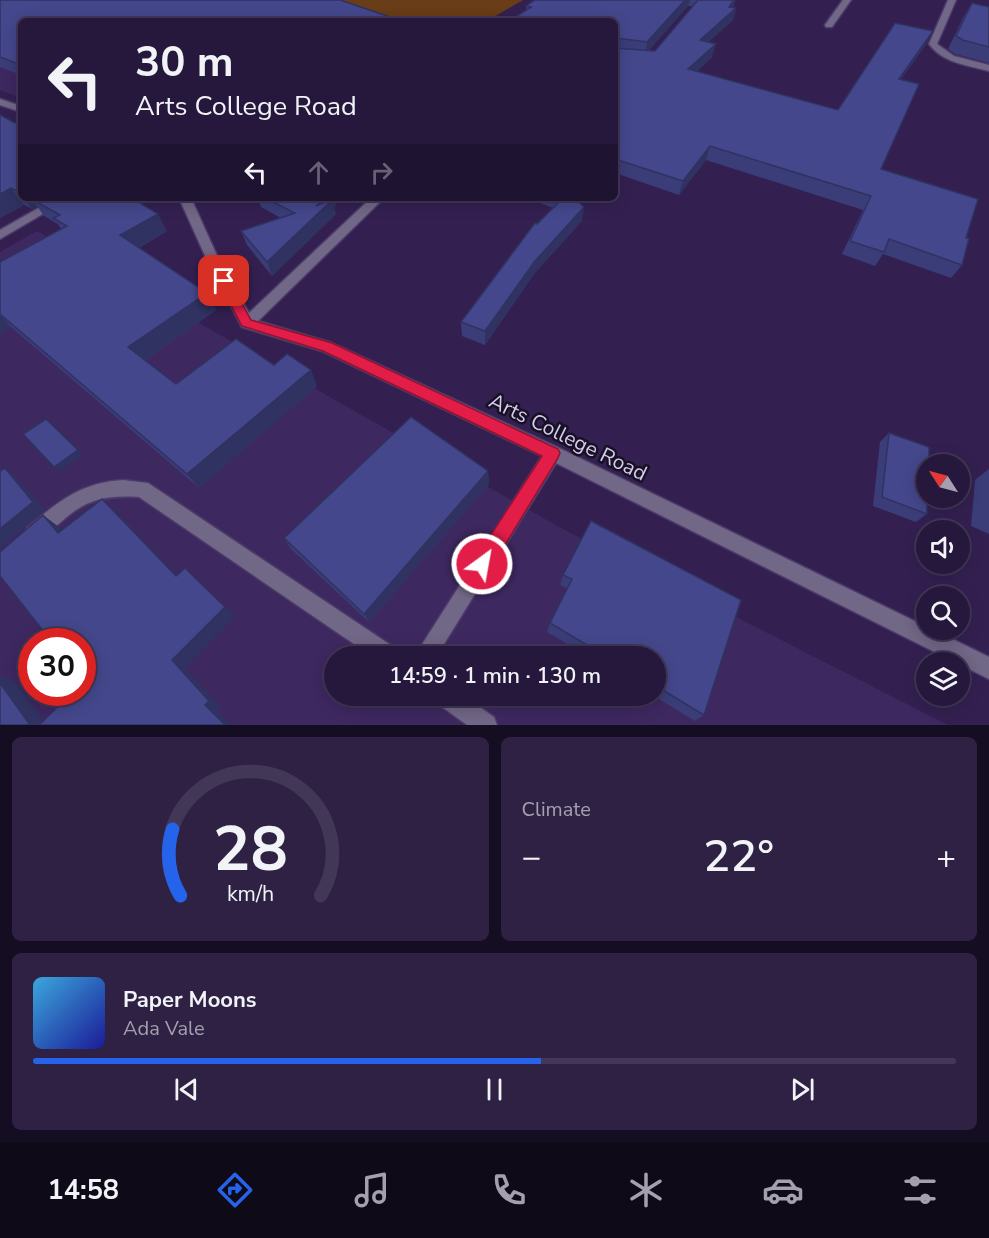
<!DOCTYPE html>
<meta charset="utf-8">
<style>
:root{--surface:#26183d;--page:#2e2144;--text:#f1f3f6;--muted:#a4a0b0;--line:#423757;--accent:#2563eb}
body{margin:0;font-family:"Nunito Sans",sans-serif;background:var(--page);color:var(--text);height:100vh;display:flex;flex-direction:column;font-size:22px;white-space:nowrap}
*{box-sizing:border-box;margin:0}
p{font-size:20px;color:var(--muted)}
.icon{flex:none;width:33px;height:33px;fill:none;stroke:currentColor;stroke-width:2;stroke-linecap:round;stroke-linejoin:round}
.map{position:relative;height:725px;overflow:hidden}
.drawer{display:flex;flex-direction:column;gap:12px;padding:12px;background:#150d22;flex:1}
.drawer>*{flex:none}
.hud{position:absolute;left:18px;top:18px;width:600px;height:183px;border-radius:9px;box-shadow:0 3px 15px #0003,0 0 0 2px var(--line);background:#26183d;color:var(--text);overflow:hidden}
.needle{width:39px;rotate:306deg}
.tools{position:absolute;left:916px;top:454px;display:grid;gap:12px}
.tools a{display:grid;place-items:center;width:54px;height:54px;border-radius:50%;background:var(--surface);box-shadow:0 3px 15px #0003,0 0 0 2px var(--line);font-size:30px}
.speed{position:absolute;left:18px;top:628px;display:flex;gap:12px;font-size:30px;font-weight:700;text-align:center}
.speed>*{display:grid;place-content:center;width:78px;height:78px;border-radius:50%;background:var(--surface);box-shadow:0 3px 15px #0003,0 0 0 2px var(--line);line-height:1}
.speed .limit{border:9px solid #d22;background:#fff;color:#111}
.pin{position:absolute;display:grid;place-items:center;width:51px;height:51px;color:#fff;margin:-26px;border-radius:12px;box-shadow:0 3px 9px #0006}
.me{position:absolute;width:66px;margin:-33px;rotate:32deg;stroke-linejoin:round;filter:drop-shadow(0 0 4px #0008)}
.turn{display:flex;align-items:center;gap:21px;height:126px;padding:0 18px;font-size:27px}
.turn .icon{width:78px;height:78px;stroke-width:2.5}
.turn b{display:block;font-size:42px;line-height:51px}
.lanes{display:flex;align-items:center;height:57px;padding:0 18px;background:#0003;justify-content:center;gap:30px;direction:ltr}
.lanes .off{opacity:.35}
.big{font-size:45px;font-weight:600;line-height:1.1}
.drawer .tile{flex:1;display:flex;flex-direction:column;justify-content:center;gap:9px;min-width:0;padding:0 21px;border-radius:9px;background:var(--page)}
.drawer .dial{align-items:center;gap:0}
.dial svg{height:156px;overflow:visible;fill:none;stroke:var(--line);stroke-width:7;stroke-linecap:round;text-anchor:middle}
.dial text{fill:var(--text);stroke:none}
.song{display:flex;align-items:center;gap:18px}
.cover{width:72px;height:72px;border-radius:9px;background:linear-gradient(135deg,hsl(200 70% 55%),hsl(240 70% 35%))}
.played{height:6px;border-radius:3px;background:linear-gradient(90deg,var(--accent) 55%,var(--line) 55%)}
.keys{display:flex;justify-content:space-around;direction:ltr}
.heat{display:flex;justify-content:space-between;align-items:center;font-size:33px;direction:ltr}
.drawer .tiles{flex:1;display:grid;gap:12px;grid-template-columns:1fr 1fr}
.tile:last-child{grid-column:span 2}
.trip{position:absolute;left:324px;top:646px;width:342px;height:60px;border-radius:30px;background:var(--surface);box-shadow:0 3px 15px #0003,0 0 0 2px var(--line);font-weight:600;line-height:60px;text-align:center}
.tab-bar{display:flex;height:96px;justify-content:space-around;align-items:center;background:#0f0a18;color:var(--muted)}
.tab-bar .icon{width:42px;height:42px}
.tab-bar .on{color:var(--accent)}
.tab-bar b{font-size:27px;color:var(--text)}
.map>svg:first-child{display:block}
</style>
<div class="map">
<svg width="989" height="725" viewBox="0 0 989 725">
<rect width="100%" height="100%" fill="#332051"/>
<!-- built -->
<g fill="#3e2860" fill-rule="evenodd">
<polygon points="21,42 21,98 0,90 0,52"/>
<path d="M 37,231 L 559,527 L 948,725 L 0,725 L 0,252 ZM 32,642 L 82,642 L 82,693 L 32,693 ZM 334,657 L 656,657 L 656,696 L 334,696 Z"/>
</g>
<!-- green -->
<polygon fill="#683d17" points="318,0 523,0 487,21 378,21"/>
<g fill="none" stroke-linecap="round" stroke-linejoin="round">
<!-- minor casing -->
<g stroke="#4d3b69" stroke-width="3">
<g id="minor">
<polygon points="843,0 851,0 832,27 826,27 825,25"/>
<path d="M 948,0 L 956,0 L 937,44 L 954,56 L 989,65 L 989,71 C 967,65 943,63 929,44 Z"/>
<polygon points="0,99 21,106 21,112 0,105"/>
<polygon points="56,198 70,198 0,239 0,230"/>
<polygon points="179,198 191,198 219,260 249,313 371,198 384,198 258,321 332,343 559,448 927,627 927,630 934,630 989,657 989,679 556,463 436,657 414,657 542,456 322,351 242,327 207,260"/>
<path d="M 123,480 L 148,483 L 398,650 L 401,657 L 373,657 L 139,497 C 88,494 76,508 41,540 L 34,543 L 27,540 L 25,534 L 27,528 C 57,502 82,482 123,480 Z"/>
<polygon points="435,696 464,696 494,717 497,725 467,725 438,704"/>
</g>
</g>
<!-- minor -->
<use href="#minor" fill="#716786" fill-rule="evenodd"/>
</g>
<!-- wall -->
<g fill="#3a3d78" fill-rule="evenodd">
<polygon points="0,0 21,21 21,75 0,67"/>
<path d="M 535,0 L 735,0 L 733,8 L 736,8 L 733,20 L 708,42 L 712,57 L 696,72 L 838,110 L 927,43 L 901,79 L 881,169 L 966,238 L 962,265 L 951,278 L 883,254 L 875,266 L 842,254 L 863,210 L 706,160 L 679,195 L 615,173 L 615,21 L 526,10 L 526,6 ZM 688,6 L 693,6 L 655,51 L 649,50 Z"/>
<polygon points="972,3 989,7 989,63 955,54 948,49 964,16"/>
<polygon points="0,115 15,123 21,120 21,198 132,198 167,231 139,248 207,293 216,310 145,360 176,384 274,365 317,386 199,488 11,327 0,334 0,262 61,229 58,224 44,216 37,206 32,209 24,205 0,218"/>
<polygon points="258,198 335,198 336,205 334,207 336,214 272,276 247,245 241,231 281,218 261,207"/>
<polygon points="528,198 581,198 577,201 582,221 534,274 485,345 462,336 461,322 537,224 553,208"/>
<polygon points="889,433 927,514 916,522 873,506 880,442"/>
<polygon points="989,469 989,534 971,526 975,480"/>
<polygon points="488,471 489,484 369,622 291,549 284,538"/>
<polygon points="591,521 704,715 695,721 654,696 656,696 656,657 589,657 547,632 550,623 567,588 560,585 563,575"/>
</g>
<!-- shaded-wall -->
<g fill="#303261">
<polygon points="685,0 690,0 688,6 645,55 647,42"/>
<polygon points="734,0 735,0 733,9 736,8 733,20 697,53 700,40"/>
<polygon points="933,31 927,43 892,91 899,79"/>
<polygon points="716,44 712,57 684,82 688,69"/>
<polygon points="710,146 706,160 679,195 683,181"/>
<polygon points="11,188 24,205 0,218 0,194"/>
<polygon points="24,198 51,198 31,199 37,206 32,209"/>
<polygon points="324,198 335,198 336,205 334,207 336,214 272,276 267,262 316,206"/>
<polygon points="584,207 582,221 534,274 485,345 485,331 535,261"/>
<polygon points="158,214 167,231 131,252 120,235"/>
<polygon points="207,293 216,310 140,363 128,347"/>
<polygon points="0,315 11,327 0,334"/>
<polygon points="311,370 317,386 199,488 187,474"/>
<polygon points="46,419 83,454 60,471 54,467"/>
<polygon points="5,468 16,477 45,510 0,548 0,529"/>
<polygon points="488,471 489,484 369,622 364,614"/>
<polygon points="102,499 116,511 188,586 176,576"/>
<polygon points="43,515 59,527 74,544 58,533"/>
<polygon points="185,568 236,616 185,668 221,707 217,711 231,725 225,725 205,705 172,660"/>
<polygon points="0,676 15,681 46,725 30,725 0,683"/>
</g>
<!-- building -->
<g fill="#44478b" stroke="#303261" stroke-width="1.5">
<polygon points="0,0 340,0 402,21 21,21 21,65 0,57"/>
<polygon points="535,0 685,0 647,42 617,38 615,48 655,51 698,0 734,0 729,7 736,8 700,40 716,44 688,69 838,110 895,23 933,31 899,79 919,84 881,169 978,199 966,238 969,238 962,265 889,239 884,252 850,241 871,196 710,146 683,181 615,159 615,21 509,21 531,7 526,6"/>
<polygon points="972,3 989,7 989,47 963,40 956,36"/>
<polygon points="0,115 15,123 21,120 21,191 19,192 11,188 0,194"/>
<polygon points="33,198 132,198 158,214 120,235 207,293 128,347 176,384 236,339 274,365 287,354 311,370 187,474 0,314 0,262 67,226 53,218 60,215 31,199"/>
<polygon points="265,198 325,198 316,206 332,200 267,262 241,231 295,213"/>
<polygon points="563,198 574,198 584,207 535,261 485,331 461,322 535,223 537,224"/>
<polygon points="411,417 488,471 364,614 284,538"/>
<polygon points="46,419 78,450 54,467 23,434"/>
<polygon points="889,433 929,447 929,465 927,465 927,514 882,497"/>
<polygon points="5,468 33,502 0,529 0,471"/>
<polygon points="102,499 176,576 185,568 225,607 172,660 209,701 205,705 225,725 39,725 72,693 82,693 82,683 84,682 82,680 82,642 52,642 0,576 0,552 43,515 58,533"/>
<polygon points="591,521 741,600 704,715 656,686 656,657 607,657 550,623 572,579 563,575"/>
<polygon points="0,683 30,725 0,725"/>
</g>
<!-- route -->
<polygon fill="#e11d48" stroke="#92132f" stroke-width="1.5" points="224,277 228,278 251,320 332,343 558,449 560,453 558,458 489,571 482,573 476,571 474,564 476,558 542,456 323,351 242,326 218,281"/>
<g text-anchor="middle" dominant-baseline="central" stroke-width="5" stroke-linejoin="round" paint-order="stroke">
<!-- street labels -->
<g font-size="21" fill="#d5cbea" stroke="#181025">
<text transform="translate(568 437) rotate(26)">Arts College Road</text>
</g>
</g>
</svg>
<div class="tools">
<a><svg class="needle" viewBox="-14 -14 28 28"><path d="M0-13l5 13h-10z" fill="#e53935"/><path d="M0 13l5-13h-10z" fill="#a4a0b0"/></svg></a>
<a><svg class="icon" aria-label="sound" viewBox="0 0 24 24"><path d="M4 9h4l5-4v14l-5-4H4zM17 9q2 3 0 6"/></svg></a>
<a><svg class="icon" aria-label="search" viewBox="0 0 24 24"><circle cx="10" cy="10" r="6"/><path d="M15 15l6 6"/></svg></a>
<a><svg class="icon" aria-label="layers" viewBox="0 0 24 24"><path d="M12 4l9 5-9 5-9-5zM3 14l9 5 9-5"/></svg></a>
</div>
<div class="speed"><div class="limit">30</div></div>
<div class="pin" style="left:224px;top:281px;background:#d93025"><svg class="icon" aria-label="arrive" viewBox="0 0 24 24"><path d="M6 21V4h12l-3 4 3 4H6"/></svg></div>
<svg class="me" style="left:482px;top:564px" viewBox="-20 -20 40 40"><circle r="17" fill="#e11d48" stroke="#fff" stroke-width="3"/><path d="M0-11L8 9 0 5-8 9z" fill="#fff"/></svg>
<div class="trip">14:59 · 1 min · 130 m</div>
<div class="hud">
<div class="turn"><svg class="icon" aria-label="left" viewBox="0 0 24 24"><path d="M17 20v-9H6M10 6l-5 5 5 5"/></svg><div><b>30 m</b>Arts College Road</div></div>
<div class="lanes"><svg class="icon" aria-label="left" viewBox="0 0 24 24"><path d="M17 20v-9H6M10 6l-5 5 5 5"/></svg><svg class="icon off" aria-label="ahead" viewBox="0 0 24 24"><path d="M12 20V5M6 11l6-6 6 6"/></svg><svg class="icon off" aria-label="right" viewBox="0 0 24 24"><path d="M7 20v-9h11M14 6l5 5-5 5"/></svg></div>
</div>
</div>
<section class="drawer">
<div class="tiles">
<div class="tile dial"><svg viewBox="0 0 100 80">
<path d="M14 69A42 42 0 1 1 86 69"/>
<path d="M14 69A42 42 0 0 1 10 35" stroke="#2563eb"/>
<text x="50" y="56" font-size="32" font-weight="700">28</text>
<text x="50" y="72" font-size="11">km/h</text>
</svg></div>
<div class="tile"><p>Climate</p>
<div class="heat"><a>−</a><b class="big">22°</b><a>+</a></div>
</div>
<div class="tile">
<div class="song"><i class="cover"></i><div><b>Paper Moons</b><p>Ada Vale</p></div></div>
<div class="played"></div>
<div class="keys"><svg class="icon" aria-label="previous" viewBox="0 0 24 24"><path d="M18 5L8 12l10 7zM5 5v14"/></svg><svg class="icon" aria-label="pause" viewBox="0 0 24 24"><path d="M8 5v14M16 5v14"/></svg><svg class="icon" aria-label="next" viewBox="0 0 24 24"><path d="M6 5l10 7-10 7zM19 5v14"/></svg></div>
</div>
</div>
</section>
<nav class="tab-bar">
<b>14:58</b>
<svg class="icon on" aria-label="directions" viewBox="0 0 24 24"><path d="M12 3l9 9-9 9-9-9zM9 14v-3h6M13 9l2 2-2 2"/></svg>
<svg class="icon" aria-label="music" viewBox="0 0 24 24"><path d="M9 18V5l10-2v13"/><circle cx="6" cy="18" r="3"/><circle cx="16" cy="16" r="3"/></svg>
<svg class="icon" aria-label="phone" viewBox="0 0 24 24"><path d="M5 4h4l2 5-3 2q2 4 5 5l2-3 5 2v4C11 20 4 13 5 4z"/></svg>
<svg class="icon" aria-label="climate" viewBox="0 0 24 24"><path d="M12 3v18M4 7l16 10M4 17L20 7"/></svg>
<svg class="icon" aria-label="car" viewBox="0 0 24 24"><path d="M5 17H2v-5l4-1 3-4h7l3 4 3 1v5h-3M9 17h6M6 11h13"/><circle cx="7" cy="17" r="2"/><circle cx="17" cy="17" r="2"/></svg>
<svg class="icon" aria-label="filters" viewBox="0 0 24 24"><path d="M4 7h16M4 17h16"/><circle cx="9" cy="7" r="2"/><circle cx="15" cy="17" r="2"/></svg>
</nav>
